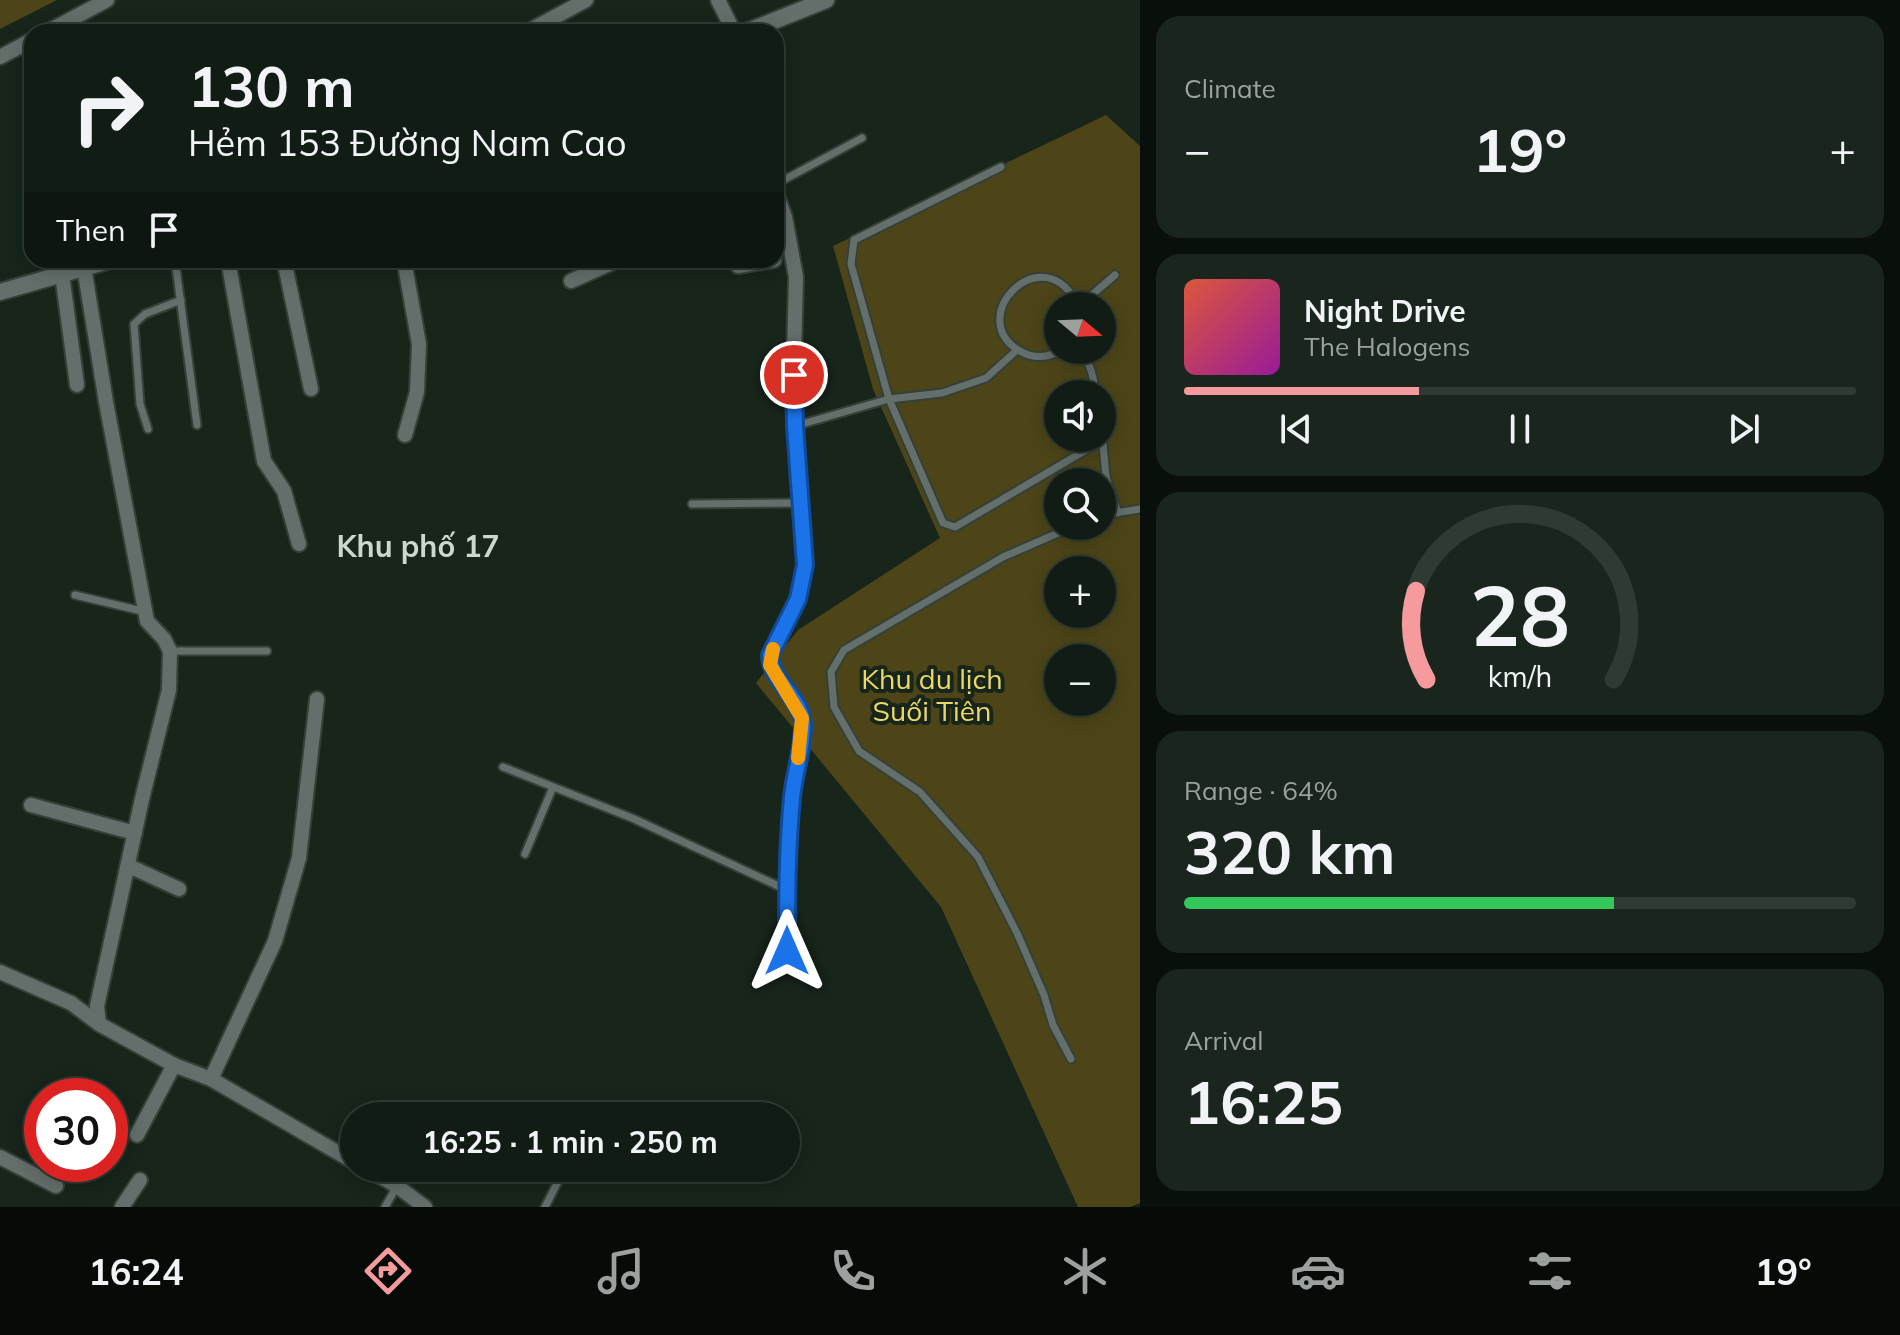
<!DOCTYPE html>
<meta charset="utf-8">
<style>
:root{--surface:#111c14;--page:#1a251d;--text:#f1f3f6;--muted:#9ca1a0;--line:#303a34;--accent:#f59b9d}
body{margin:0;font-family:Mulish,sans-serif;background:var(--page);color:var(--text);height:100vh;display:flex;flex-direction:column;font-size:30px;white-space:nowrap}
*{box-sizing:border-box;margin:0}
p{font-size:26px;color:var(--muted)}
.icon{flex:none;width:44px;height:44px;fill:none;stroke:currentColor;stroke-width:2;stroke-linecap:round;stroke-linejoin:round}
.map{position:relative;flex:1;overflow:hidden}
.panel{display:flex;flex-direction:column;gap:16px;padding:16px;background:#090f0b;width:760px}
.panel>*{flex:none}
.guide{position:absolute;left:24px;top:24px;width:760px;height:244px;border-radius:24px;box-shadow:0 4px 20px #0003,0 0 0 2px var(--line);background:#111c14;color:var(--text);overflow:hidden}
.needle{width:52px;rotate:109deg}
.fabs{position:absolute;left:1044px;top:292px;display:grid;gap:16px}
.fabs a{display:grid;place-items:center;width:72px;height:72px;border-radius:50%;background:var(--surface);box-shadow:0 4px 20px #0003,0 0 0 2px var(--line);font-size:40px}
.speed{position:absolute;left:24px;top:1078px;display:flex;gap:16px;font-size:40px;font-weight:700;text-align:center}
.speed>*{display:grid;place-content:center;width:104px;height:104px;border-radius:50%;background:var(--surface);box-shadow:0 4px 20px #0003,0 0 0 2px var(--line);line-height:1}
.speed .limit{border:12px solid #d22;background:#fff;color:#111}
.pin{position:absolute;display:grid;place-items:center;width:68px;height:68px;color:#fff;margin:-34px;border:4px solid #fff;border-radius:50%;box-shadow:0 2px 8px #0007}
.me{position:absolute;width:88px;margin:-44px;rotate:0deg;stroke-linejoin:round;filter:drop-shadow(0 0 6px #0008)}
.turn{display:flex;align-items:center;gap:28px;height:168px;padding:0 32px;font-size:36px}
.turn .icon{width:104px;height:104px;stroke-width:2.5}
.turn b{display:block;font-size:56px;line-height:68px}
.then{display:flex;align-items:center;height:76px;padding:0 32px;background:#0003;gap:16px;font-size:30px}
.big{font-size:60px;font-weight:700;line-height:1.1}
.panel .card{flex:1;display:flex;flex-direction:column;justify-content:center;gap:12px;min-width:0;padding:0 28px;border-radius:24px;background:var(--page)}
.panel .dial{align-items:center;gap:0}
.dial svg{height:208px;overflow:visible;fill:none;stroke:var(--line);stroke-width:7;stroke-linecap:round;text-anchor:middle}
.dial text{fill:var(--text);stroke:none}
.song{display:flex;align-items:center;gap:24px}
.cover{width:96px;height:96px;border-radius:12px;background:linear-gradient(135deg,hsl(10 70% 55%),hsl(300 70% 35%))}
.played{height:8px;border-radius:4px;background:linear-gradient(90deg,var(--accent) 35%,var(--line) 35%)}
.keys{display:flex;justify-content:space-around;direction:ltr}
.heat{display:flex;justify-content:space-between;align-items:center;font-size:44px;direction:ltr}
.charge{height:12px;border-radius:6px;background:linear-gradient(90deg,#34c759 64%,var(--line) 0)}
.trip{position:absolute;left:340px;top:1102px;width:460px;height:80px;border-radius:40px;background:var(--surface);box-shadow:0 4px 20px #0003,0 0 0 2px var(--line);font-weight:700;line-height:80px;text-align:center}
.tabs{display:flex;height:128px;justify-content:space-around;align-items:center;background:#070b08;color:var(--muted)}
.tabs .icon{width:56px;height:56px}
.tabs .active{color:var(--accent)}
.tabs b{font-size:36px;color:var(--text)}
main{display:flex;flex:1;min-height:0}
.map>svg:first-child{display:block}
</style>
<main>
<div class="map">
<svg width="1140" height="1207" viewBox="0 0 1140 1207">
<rect width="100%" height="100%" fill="#17251b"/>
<!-- green -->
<g fill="#4d4518" fill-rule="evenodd">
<polygon points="0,0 57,0 0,29"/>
<path d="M 1106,115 L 1140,146 L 1140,1203 L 1130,1207 L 1078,1207 L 941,907 L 756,683 L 798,630 L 940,538 L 873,389 L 833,246 ZM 1058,306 L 1102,306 L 1102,350 L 1058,350 ZM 1058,394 L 1102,394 L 1102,438 L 1058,438 ZM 1058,482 L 1102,482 L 1102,526 L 1058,526 ZM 1058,570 L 1102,570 L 1102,614 L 1058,614 ZM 1058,658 L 1102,658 L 1102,702 L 1058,702 Z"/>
</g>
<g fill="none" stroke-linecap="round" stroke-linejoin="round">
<!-- service casing -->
<g stroke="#344138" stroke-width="11">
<g id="service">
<polyline points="1001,167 854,240 851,264 889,399 942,393 986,378 1017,350"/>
<polyline points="776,184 862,138"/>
<polyline points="175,260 197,425"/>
<polyline points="1079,306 1115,275"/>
<path d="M 1061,350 C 1048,358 1033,359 1020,351 C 962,318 1044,233 1078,306"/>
<path d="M 1077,350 C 1091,360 1093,377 1096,394"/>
<polyline points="795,426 889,399 943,523 955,527 1103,440"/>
<polyline points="148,429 140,404 134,324 145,314 181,300"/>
<polyline points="1102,434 1106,477 1118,513"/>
<polyline points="692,504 801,503"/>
<polyline points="1102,515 1140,509"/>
<polyline points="75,595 146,612"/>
<polyline points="170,651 267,651"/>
<polyline points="503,767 632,818 787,890"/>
<polyline points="525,854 553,787"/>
<polyline points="1071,1059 1053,1025 1044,995 1017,933 978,857 920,792 859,751 834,707 831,672 844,650 1003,557 1074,526"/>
<polyline points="385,1207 397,1186"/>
<polyline points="545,1207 565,1168"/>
</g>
</g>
<!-- minor casing -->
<g stroke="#344138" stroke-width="18">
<g id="minor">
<polyline points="718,0 734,32"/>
<polyline points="47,32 107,0"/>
<polyline points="527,32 586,0"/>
<polyline points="0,57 32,40"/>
<path d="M 776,193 L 785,217 L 796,277 L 793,396 L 805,565 L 798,599 L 770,655 C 770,681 804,699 803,726 C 803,746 796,766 793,786 C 786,841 787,896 787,951"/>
<polyline points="228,260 264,461 284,491 299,544"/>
<polyline points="284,260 311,389"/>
<polyline points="404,260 419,344 417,392 405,435"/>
<polyline points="738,266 774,260"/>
<polyline points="84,267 106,402 147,621 164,639 170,651 169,690 142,799 97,1006 99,1024"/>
<polyline points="62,274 77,385"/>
<polyline points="571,281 618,260"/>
<polyline points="31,805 135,833"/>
<polyline points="129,866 179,889"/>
<polyline points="0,972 71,1003 99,1024 174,1065 211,1079 354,1162"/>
<polyline points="211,1079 275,941 299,858 317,699"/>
<polyline points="137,1135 174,1065"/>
<polyline points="0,1157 56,1186"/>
<polyline points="365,1168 397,1186 425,1207"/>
<polyline points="122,1207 140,1180"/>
</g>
</g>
<!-- tertiary casing -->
<g stroke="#344138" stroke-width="20">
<g id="tertiary">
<polyline points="746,32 826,0"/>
<polyline points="0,292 111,260"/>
</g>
</g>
<!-- service -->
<use href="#service" stroke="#646e6b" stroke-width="7"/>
<!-- minor -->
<use href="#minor" stroke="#646e6b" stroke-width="14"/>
<!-- tertiary -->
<use href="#tertiary" stroke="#646e6b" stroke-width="16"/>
</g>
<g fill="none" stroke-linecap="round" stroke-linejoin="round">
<!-- route casing -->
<g stroke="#114b97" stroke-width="20">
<path id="route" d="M 787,951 C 787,900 787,850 792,798 C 794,774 803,750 803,726 C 804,699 770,681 770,655 L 798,599 L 805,565 L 795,426 L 794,375"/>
</g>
<!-- route -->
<use href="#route" stroke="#1a73e8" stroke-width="14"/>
<!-- slow -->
<polyline stroke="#f59e0b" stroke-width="14" points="773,649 770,665 802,718 798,758"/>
</g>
<g text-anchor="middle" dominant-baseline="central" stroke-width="8" stroke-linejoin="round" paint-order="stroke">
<!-- park labels -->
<g font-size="28" fill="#ecd868" stroke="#17251b">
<text x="932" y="678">Khu du lịch<tspan x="932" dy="32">Suối Tiên</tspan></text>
</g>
<!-- neighbourhood labels -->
<g font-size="30" font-weight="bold" fill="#cdd6cf" stroke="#17251b">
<text x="418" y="546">Khu phố 17</text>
</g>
</g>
</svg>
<div class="fabs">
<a><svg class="needle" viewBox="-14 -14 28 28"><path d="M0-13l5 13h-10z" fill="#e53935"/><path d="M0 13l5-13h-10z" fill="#9ca1a0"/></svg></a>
<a><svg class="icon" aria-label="sound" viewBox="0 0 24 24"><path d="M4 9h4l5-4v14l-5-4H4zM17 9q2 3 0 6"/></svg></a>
<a><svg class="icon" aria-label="search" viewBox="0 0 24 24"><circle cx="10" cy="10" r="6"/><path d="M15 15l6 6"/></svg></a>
<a>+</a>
<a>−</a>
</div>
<div class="speed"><div class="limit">30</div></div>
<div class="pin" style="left:794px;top:375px;background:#d93025"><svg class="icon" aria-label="arrive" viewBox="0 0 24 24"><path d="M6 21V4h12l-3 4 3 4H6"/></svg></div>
<svg class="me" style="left:787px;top:951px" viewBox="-20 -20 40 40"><path d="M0-17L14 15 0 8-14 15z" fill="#1a73e8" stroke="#fff" stroke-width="4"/></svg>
<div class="trip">16:25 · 1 min · 250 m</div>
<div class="guide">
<div class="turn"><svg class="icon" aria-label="right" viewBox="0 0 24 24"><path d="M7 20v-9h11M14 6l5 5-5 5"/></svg><div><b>130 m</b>Hẻm 153 Đường Nam Cao</div></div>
<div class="then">Then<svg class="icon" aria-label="arrive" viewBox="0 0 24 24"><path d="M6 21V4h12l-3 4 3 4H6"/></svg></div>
</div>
</div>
<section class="panel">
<div class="card"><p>Climate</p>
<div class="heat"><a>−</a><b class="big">19°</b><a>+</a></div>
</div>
<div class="card">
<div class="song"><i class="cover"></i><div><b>Night Drive</b><p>The Halogens</p></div></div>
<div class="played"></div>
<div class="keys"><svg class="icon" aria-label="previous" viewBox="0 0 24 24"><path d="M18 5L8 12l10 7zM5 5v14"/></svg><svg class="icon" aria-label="pause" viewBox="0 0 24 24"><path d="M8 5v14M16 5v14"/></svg><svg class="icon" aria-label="next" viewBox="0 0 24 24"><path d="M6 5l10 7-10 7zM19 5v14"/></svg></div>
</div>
<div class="card dial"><svg viewBox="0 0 100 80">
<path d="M14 69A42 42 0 1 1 86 69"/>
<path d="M14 69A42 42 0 0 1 10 35" stroke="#f59b9d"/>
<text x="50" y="56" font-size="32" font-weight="700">28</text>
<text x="50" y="72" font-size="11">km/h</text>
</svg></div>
<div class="card"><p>Range · 64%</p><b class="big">320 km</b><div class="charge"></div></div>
<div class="card"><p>Arrival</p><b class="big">16:25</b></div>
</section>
</main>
<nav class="tabs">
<b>16:24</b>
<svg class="icon active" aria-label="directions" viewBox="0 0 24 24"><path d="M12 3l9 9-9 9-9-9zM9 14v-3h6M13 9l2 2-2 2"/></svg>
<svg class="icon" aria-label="music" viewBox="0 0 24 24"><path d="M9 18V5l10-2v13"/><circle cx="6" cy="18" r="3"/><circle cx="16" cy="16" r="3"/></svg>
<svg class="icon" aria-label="phone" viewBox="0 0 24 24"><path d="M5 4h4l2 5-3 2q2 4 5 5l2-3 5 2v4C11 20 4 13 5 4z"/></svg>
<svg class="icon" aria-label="climate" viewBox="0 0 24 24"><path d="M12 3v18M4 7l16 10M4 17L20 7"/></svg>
<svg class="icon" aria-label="car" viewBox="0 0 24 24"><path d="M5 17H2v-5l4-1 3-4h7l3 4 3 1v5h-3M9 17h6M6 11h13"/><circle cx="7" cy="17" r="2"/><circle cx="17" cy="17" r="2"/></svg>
<svg class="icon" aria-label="filters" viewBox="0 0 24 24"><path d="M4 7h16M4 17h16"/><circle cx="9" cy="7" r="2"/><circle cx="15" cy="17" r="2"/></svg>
<b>19°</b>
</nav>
